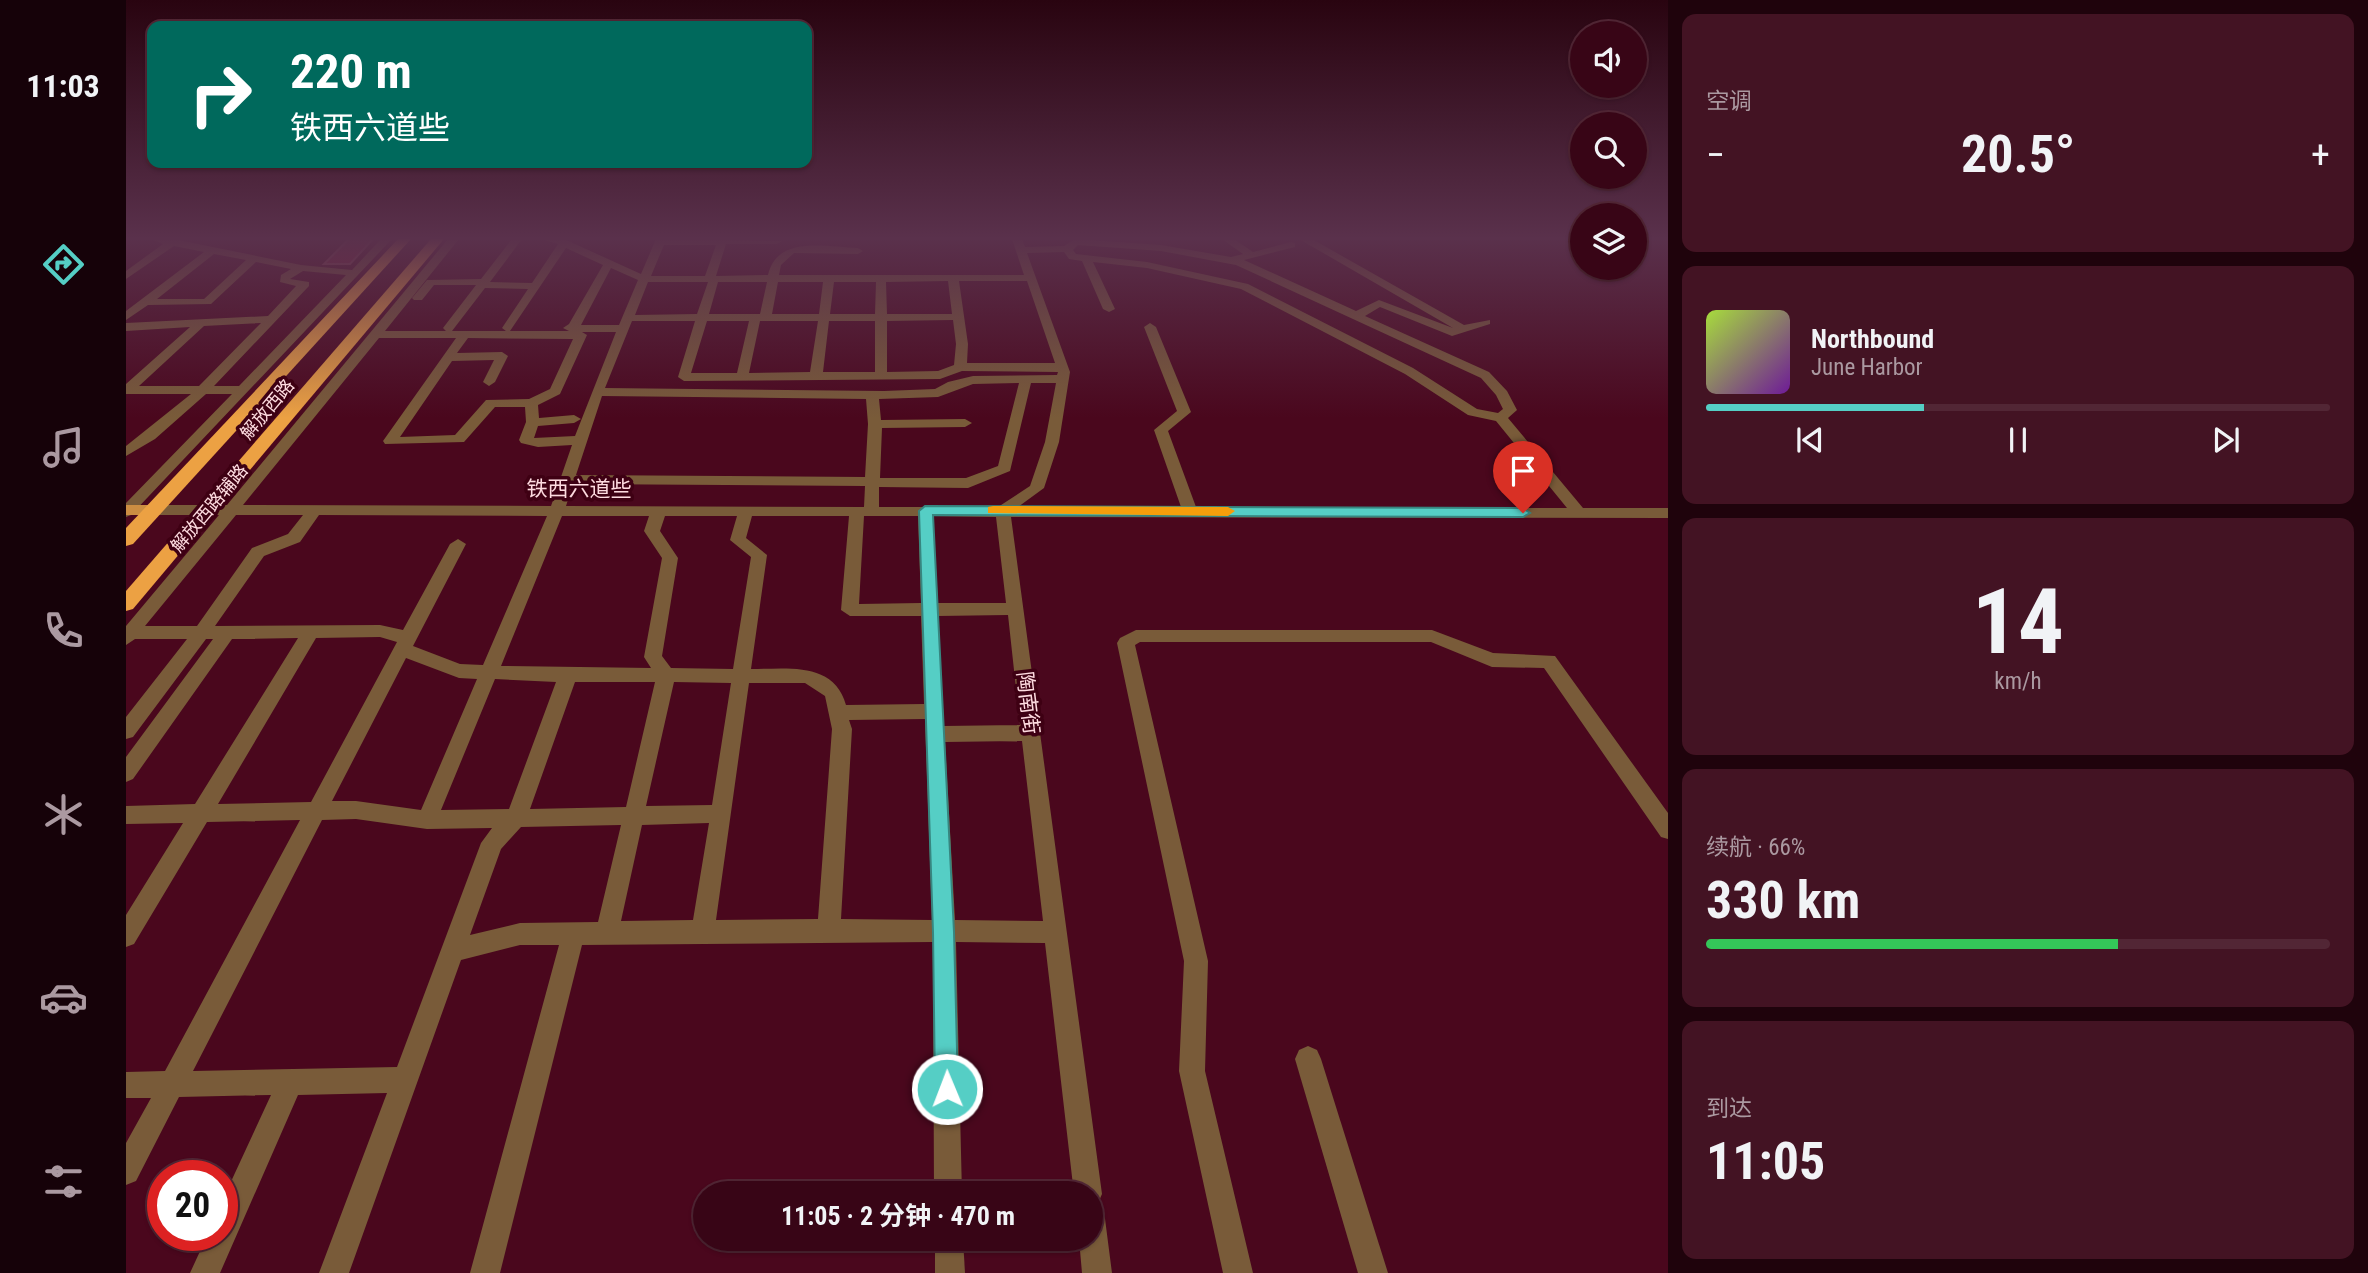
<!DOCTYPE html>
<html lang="zh">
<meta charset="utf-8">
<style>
:root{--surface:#380516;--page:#431323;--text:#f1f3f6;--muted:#ab99a1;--line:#522635;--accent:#55cec5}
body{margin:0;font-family:"Roboto Condensed","Noto Sans SC",sans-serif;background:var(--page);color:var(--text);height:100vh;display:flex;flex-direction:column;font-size:26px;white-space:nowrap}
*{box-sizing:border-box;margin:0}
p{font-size:23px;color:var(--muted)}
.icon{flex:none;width:38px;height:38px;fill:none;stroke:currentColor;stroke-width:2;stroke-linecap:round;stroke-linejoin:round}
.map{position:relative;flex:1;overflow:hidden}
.drawer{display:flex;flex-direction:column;gap:14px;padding:14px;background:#1f030c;width:700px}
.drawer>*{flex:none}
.hud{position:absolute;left:21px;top:21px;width:665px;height:147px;border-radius:14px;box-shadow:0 2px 5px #0004,0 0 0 2px var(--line);background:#00695c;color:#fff;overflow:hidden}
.controls{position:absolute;left:1444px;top:21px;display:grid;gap:14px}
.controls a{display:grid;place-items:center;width:77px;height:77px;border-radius:50%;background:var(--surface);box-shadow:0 2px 5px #0004,0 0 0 2px var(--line);font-size:35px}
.speed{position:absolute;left:21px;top:1160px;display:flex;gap:14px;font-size:35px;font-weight:700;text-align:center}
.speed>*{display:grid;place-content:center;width:91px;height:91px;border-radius:50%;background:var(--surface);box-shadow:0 2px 5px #0004,0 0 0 2px var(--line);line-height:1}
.speed .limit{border:10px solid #d22;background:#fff;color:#111}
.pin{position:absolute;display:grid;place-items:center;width:60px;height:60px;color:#fff;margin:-72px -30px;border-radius:50% 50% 50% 0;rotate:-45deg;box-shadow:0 0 7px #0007}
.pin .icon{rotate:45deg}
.me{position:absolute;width:77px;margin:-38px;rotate:359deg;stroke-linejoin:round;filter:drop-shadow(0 0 5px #0008)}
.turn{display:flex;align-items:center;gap:24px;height:147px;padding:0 28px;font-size:32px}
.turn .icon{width:91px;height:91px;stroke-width:2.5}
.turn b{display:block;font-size:49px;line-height:60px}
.big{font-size:52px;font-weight:700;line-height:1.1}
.drawer .widget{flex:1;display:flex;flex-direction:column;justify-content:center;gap:10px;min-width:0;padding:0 24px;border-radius:14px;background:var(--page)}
.drawer .dial{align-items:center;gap:0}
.dial b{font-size:91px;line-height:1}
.song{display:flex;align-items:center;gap:21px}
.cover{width:84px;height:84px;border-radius:10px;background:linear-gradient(135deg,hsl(80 70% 55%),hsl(280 70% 35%))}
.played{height:7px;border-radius:4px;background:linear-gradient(90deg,var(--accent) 35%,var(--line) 35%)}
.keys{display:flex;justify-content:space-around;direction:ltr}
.heat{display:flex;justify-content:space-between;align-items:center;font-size:38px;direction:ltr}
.charge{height:10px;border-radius:5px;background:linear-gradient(90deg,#34c759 66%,var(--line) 0)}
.trip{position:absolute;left:567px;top:1181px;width:410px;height:70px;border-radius:35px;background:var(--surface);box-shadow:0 2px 5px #0004,0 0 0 2px var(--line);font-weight:700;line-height:70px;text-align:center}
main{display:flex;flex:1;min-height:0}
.dock{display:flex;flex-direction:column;width:126px;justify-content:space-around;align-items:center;background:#160209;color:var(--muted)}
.dock .icon{width:49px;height:49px}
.dock .on{color:var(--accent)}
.dock b{font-size:32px;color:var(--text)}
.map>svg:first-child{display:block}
</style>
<main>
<nav class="dock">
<b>11:03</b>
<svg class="icon on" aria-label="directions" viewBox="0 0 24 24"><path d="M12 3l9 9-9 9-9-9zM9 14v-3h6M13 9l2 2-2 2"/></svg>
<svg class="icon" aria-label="music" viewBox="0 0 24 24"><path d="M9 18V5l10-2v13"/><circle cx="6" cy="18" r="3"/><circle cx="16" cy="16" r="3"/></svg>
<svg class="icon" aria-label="phone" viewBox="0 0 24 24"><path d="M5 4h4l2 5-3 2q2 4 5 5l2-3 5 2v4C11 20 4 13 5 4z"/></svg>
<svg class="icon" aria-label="climate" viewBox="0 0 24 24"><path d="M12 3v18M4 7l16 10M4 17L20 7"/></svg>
<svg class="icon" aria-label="car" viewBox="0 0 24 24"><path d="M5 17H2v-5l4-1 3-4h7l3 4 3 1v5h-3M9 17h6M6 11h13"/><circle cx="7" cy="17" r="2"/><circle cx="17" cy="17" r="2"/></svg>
<svg class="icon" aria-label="filters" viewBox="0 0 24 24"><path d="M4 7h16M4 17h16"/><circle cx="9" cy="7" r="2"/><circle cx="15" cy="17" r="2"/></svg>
</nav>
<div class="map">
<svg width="1542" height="1273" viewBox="0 0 1542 1273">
<rect width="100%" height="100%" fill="#4a071d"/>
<!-- building -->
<polygon fill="#841c3b" stroke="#914a58" stroke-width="2" points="223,239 247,239 224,264 198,264"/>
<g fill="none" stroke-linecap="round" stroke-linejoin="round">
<!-- minor -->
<g fill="#795b39" fill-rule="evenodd">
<path d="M 25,239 L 47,239 L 175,265 L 226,270 L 255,239 L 266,239 L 5,515 L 0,517 L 0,503 L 106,394 L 80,394 L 29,439 L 0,456 L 0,446 L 65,394 L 0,394 L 0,384 L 64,327 L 0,331 L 0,323 L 142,316 L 170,286 L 154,282 L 155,275 L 165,269 L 130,262 L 85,304 L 22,305 L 0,320 L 0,311 L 78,252 L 48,246 L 0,279 L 0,271 L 37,244 ZM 88,254 L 120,260 L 78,299 L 31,299 ZM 177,271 L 220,275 L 113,386 L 88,386 L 183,286 L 183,282 L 164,279 ZM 135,323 L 73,386 L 13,386 L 78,326 Z"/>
<path d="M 322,239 L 333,239 L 259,331 L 320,331 L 317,328 L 350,285 L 308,285 L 296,300 L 288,300 L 286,298 L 301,280 L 355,279 L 386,239 L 396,239 L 364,282 L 406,283 L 432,244 L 415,239 L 438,239 L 515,274 L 530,239 L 656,241 L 651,244 L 600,244 L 590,276 L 642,275 C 651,235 700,247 732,248 L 737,251 L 732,254 L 668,253 L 655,265 L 653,275 L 898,275 L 886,239 L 896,239 L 899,247 L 938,246 L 949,239 L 1035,245 L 1105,257 L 1117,254 L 1096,239 L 1108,239 L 1127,252 L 1165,242 L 1169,243 L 1169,247 L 1118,260 L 1230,311 L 1253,300 L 1327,328 L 1173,239 L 1186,239 L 1338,325 L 1364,320 L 1364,324 L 1326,336 L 1254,307 L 1239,316 L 1363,372 L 1381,391 L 1391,410 L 1382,418 L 1457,508 L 1542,508 L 1542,518 L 885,517 L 976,1194 L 973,1201 L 978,1211 L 986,1273 L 956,1273 L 953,1239 L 964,1239 L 964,1194 L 948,1194 L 919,943 L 830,942 L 836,1194 L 808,1194 L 807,942 L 456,945 L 374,1273 L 344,1273 L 433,945 L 394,945 L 335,960 L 223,1273 L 193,1273 L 261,1093 L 172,1095 L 94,1273 L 64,1273 L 81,1236 L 96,1236 L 96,1201 L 145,1095 L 53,1097 L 10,1181 L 0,1185 L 0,1143 L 25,1098 L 0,1098 L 0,1072 L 39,1071 L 174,820 L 81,822 L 8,944 L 0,947 L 0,915 L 57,823 L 0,824 L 0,806 L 69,804 L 172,638 L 106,639 L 7,779 L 0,782 L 0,757 L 87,639 L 80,639 L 7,737 L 0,739 L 0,717 L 61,639 L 9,639 L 0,645 L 0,626 L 93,515 L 28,515 L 20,510 L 28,505 L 101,505 ZM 538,245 L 590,245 L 579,276 L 525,276 ZM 952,245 L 1035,251 L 1110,265 L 1355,378 L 1370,395 L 1377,409 L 1372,413 L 1351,409 L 1287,368 L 1122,284 L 1021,262 L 950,254 L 947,250 ZM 440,248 L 477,265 L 443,324 L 437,328 L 443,331 L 384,331 ZM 938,252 L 943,259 L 956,261 L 977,309 L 983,312 L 989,309 L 967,262 L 1021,268 L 1115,289 L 1279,374 L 1342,415 L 1370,421 L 1441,508 L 1070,507 L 1042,431 L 1065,412 L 1030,327 L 1024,323 L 1018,327 L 1051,411 L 1028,430 L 1055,507 L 892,507 L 918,488 L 933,442 L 944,372 L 901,253 ZM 485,268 L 512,280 L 493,325 L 455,325 ZM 822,281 L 826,314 L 761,314 L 760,282 ZM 833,281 L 901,281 L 929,363 L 841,363 L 842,344 ZM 522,282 L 582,282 L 571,314 L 509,315 ZM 592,282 L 641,282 L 634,314 L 583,314 ZM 652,282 L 697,282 L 693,314 L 646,314 ZM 708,282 L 750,282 L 749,314 L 704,314 ZM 359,288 L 402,289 L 376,328 L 380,331 L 326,331 ZM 827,320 L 830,344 L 828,365 L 812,371 L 761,372 L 761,321 ZM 506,321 L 569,321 L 552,377 L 558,381 L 814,379 L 836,371 L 932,372 L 931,375 L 847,376 L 822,382 L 809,389 L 758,391 L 479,388 ZM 581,321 L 623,321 L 611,373 L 565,373 ZM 634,321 L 692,321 L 684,372 L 623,373 ZM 703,321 L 749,321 L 749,372 L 697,372 ZM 456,332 L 490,332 L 449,436 L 408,438 L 412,426 L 448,423 L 455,419 L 448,415 L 413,418 L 412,405 L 434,394 L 461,335 ZM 253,338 L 330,338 L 257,441 L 259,444 L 338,442 L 369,407 L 399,407 L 400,422 L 393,440 L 395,443 L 412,447 L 446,445 L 425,506 L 117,505 ZM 342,338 L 447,339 L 424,389 L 403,399 L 360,400 L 329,435 L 274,437 L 326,361 L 368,360 L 357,382 L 363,386 L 369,382 L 382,356 L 376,352 L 331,353 ZM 893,383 L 872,466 L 840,478 L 754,478 L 756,428 L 839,427 L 846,423 L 839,419 L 755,420 L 753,399 L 812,397 L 847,384 ZM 905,383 L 930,383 L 919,442 L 904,486 L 872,507 L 753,507 L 753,487 L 842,488 L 884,471 ZM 476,396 L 740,399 L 742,424 L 739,477 L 450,475 ZM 447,484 L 739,486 L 738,507 L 440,506 ZM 110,515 L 177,515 L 162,534 L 126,548 L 71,626 L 19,626 ZM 193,515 L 421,516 L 357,665 L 334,664 L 287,646 L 340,544 L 332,539 L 324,544 L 277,630 L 254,625 L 89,626 L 138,556 L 174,542 ZM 436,516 L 523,516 L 518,531 L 536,558 L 518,657 L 525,668 L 375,666 ZM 539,516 L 611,516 L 604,540 L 625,557 L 607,669 L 545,668 L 536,656 L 552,558 L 534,531 ZM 626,516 L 723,516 L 715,610 L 724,616 L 795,616 L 798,704 L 720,705 C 708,661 661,669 625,669 L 641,555 L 620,538 ZM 738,516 L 792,516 L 795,603 L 733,604 ZM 807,516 L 870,517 L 880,603 L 812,603 ZM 882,615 L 894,725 L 818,726 L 812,616 ZM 254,637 L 271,642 L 185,802 L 92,804 L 190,638 ZM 280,658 L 333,678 L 351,679 L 295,810 L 230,801 L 206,801 ZM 369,679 L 430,682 L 383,809 L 315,810 ZM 449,682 L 529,682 L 500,807 L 404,809 ZM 548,682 L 605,683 L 586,805 L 520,806 ZM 623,683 L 679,683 L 699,696 L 706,729 L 692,919 L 590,920 ZM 799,719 L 806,920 L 715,919 L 726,729 L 723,720 ZM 896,741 L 917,921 L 829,920 L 819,742 ZM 230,819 L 301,829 L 366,828 L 355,843 L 271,1067 L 67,1071 L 196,820 ZM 583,823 L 567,920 L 495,921 L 516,825 ZM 495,825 L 472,922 L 394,923 L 344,935 L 375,849 L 395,827 Z"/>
<polygon points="1010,630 1306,630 1367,653 1429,656 1542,813 1542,839 1535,837 1418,668 1366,667 1305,642 1014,642 1009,645 1082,961 1079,1071 1127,1273 1097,1273 1053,1071 1058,961 991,643 994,638"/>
<polygon points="1182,1046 1191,1050 1195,1059 1262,1273 1232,1273 1169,1059 1173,1050"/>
<polygon points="809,1239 837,1239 839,1273 809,1273"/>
</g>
<!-- major -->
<polygon fill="#cb8d42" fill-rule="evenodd" points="0,505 28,505 36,510 28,515 0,515"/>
<!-- highway -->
<g fill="#eca143" fill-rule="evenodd">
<polygon points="272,239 285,239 7,544 0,546 0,528"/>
<polygon points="305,239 318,239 7,609 0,611 0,591"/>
</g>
</g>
<!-- sky -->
<linearGradient id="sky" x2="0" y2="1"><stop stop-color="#290410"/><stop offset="0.57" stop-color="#5a314c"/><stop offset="1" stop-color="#5a314c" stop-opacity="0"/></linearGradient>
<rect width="1542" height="418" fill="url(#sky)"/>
<!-- route -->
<polygon fill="#55cec5" stroke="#378680" stroke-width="2" points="799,506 1397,508 1404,513 1397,517 807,515 828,932 832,1089 829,1097 821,1101 812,1097 809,1089 807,932 793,511"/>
<!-- slow -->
<polygon fill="#f59e0b" points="867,506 1102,507 1109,511 1102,516 862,513 862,507"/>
<g text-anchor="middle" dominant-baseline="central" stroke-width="7" stroke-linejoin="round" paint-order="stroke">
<!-- far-street labels -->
<g font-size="18" fill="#fedbe0" stroke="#3e0013">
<text transform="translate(141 409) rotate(-50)">解放西路</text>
<text transform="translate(83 508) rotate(-50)">解放西路辅路</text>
</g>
<!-- street labels -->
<g font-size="21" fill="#fedbe0" stroke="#3e0013">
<text x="453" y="489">铁西六道些</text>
<text transform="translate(902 703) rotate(83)">陶南街</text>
</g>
</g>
</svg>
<div class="controls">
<a><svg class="icon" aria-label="sound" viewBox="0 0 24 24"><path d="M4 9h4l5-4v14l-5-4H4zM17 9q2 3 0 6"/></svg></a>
<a><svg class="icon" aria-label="search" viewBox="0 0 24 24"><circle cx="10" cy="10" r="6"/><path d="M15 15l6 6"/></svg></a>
<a><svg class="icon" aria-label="layers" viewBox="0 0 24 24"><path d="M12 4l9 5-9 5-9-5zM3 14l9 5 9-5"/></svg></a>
</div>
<div class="speed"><div class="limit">20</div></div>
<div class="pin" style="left:1397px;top:513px;background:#d93025"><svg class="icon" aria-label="arrive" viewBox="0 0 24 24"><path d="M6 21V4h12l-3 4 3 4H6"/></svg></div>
<svg class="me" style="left:821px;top:1089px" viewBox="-20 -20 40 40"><circle r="17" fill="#55cec5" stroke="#fff" stroke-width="3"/><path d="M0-11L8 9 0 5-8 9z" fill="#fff"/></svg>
<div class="trip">11:05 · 2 分钟 · 470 m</div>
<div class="hud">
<div class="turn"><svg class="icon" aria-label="right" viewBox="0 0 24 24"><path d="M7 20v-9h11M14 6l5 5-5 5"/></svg><div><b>220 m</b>铁西六道些</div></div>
</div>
</div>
<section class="drawer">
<div class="widget"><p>空调</p>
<div class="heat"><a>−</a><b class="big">20.5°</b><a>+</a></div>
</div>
<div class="widget">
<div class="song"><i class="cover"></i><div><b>Northbound</b><p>June Harbor</p></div></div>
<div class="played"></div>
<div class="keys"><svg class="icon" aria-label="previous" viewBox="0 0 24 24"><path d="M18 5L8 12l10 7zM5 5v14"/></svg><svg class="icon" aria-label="pause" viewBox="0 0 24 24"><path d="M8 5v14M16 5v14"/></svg><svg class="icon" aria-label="next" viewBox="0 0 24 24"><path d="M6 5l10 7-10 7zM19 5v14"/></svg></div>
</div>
<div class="widget dial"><b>14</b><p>km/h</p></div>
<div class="widget"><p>续航 · 66%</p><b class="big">330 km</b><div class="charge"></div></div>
<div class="widget"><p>到达</p><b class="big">11:05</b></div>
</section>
</main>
